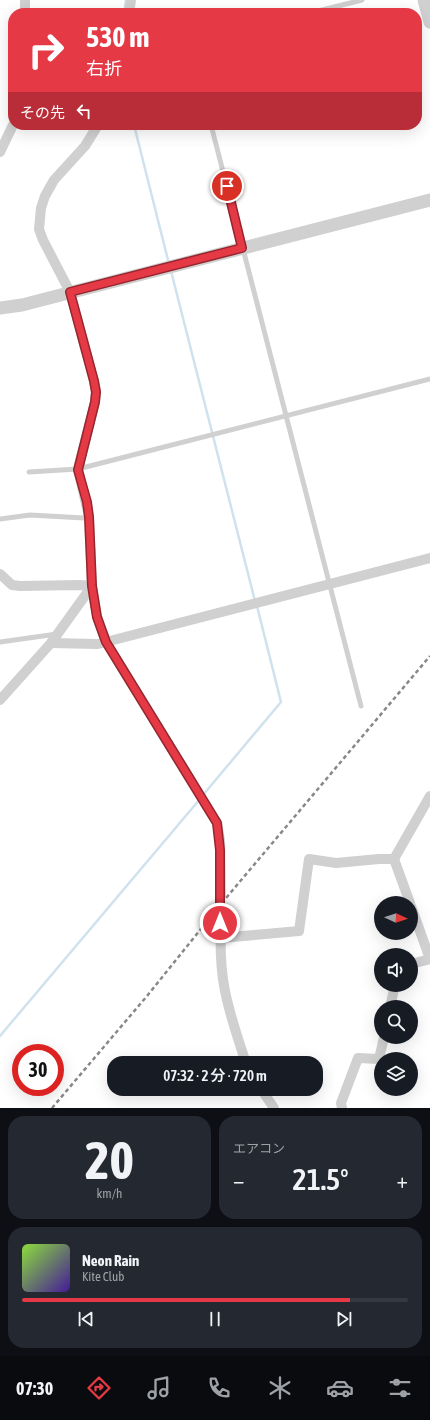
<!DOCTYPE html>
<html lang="ja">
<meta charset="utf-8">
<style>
:root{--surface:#171b24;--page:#242831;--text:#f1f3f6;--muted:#9ea1a6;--line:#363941;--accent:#e63946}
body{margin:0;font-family:"Asap Condensed","Noto Sans JP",sans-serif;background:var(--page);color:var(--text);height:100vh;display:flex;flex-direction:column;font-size:15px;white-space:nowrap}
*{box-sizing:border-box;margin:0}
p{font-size:13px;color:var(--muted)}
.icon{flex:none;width:22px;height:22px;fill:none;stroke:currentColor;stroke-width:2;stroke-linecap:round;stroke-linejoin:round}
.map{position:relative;height:1108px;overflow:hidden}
.drawer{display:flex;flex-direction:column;gap:8px;padding:8px;background:#0d0f14;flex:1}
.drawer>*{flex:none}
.top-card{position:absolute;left:8px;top:8px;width:414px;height:122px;border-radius:16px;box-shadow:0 4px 16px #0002;background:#e63946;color:#fff;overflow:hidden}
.needle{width:26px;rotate:93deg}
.buttons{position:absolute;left:374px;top:896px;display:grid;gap:8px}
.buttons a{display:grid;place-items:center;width:44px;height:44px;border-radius:50%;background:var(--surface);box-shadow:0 4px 16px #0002;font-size:20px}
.speed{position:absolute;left:12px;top:1044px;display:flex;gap:8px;font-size:20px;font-weight:700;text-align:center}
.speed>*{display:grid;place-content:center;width:52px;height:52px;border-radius:50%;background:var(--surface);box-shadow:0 4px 16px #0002;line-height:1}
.speed .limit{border:6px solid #d22;background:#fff;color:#111}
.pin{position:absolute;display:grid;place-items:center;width:34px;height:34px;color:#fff;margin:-17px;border:2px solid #fff;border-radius:50%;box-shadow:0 1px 4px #0007}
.me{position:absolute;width:44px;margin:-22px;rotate:0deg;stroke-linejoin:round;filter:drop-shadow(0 0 3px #0008)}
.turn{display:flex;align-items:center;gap:14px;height:84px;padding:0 12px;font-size:18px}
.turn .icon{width:52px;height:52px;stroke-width:2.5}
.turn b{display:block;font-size:28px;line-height:34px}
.then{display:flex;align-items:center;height:38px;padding:0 12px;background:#0003;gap:8px;font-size:15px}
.big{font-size:30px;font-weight:600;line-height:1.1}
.drawer .widget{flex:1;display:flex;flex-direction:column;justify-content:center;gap:6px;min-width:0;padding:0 14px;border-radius:16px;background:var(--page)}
.drawer .dial{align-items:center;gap:0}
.dial b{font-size:52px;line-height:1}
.song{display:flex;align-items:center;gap:12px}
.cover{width:48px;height:48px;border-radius:6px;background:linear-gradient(135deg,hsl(90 70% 55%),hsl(260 70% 35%))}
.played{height:4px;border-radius:2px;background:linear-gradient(90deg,var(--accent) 85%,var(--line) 85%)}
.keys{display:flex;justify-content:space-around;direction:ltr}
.heat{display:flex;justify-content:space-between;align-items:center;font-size:22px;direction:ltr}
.drawer .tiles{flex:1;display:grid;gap:8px;grid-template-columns:1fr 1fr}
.widget:last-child{grid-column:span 2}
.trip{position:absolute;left:107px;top:1056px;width:216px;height:40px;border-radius:16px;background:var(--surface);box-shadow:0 4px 16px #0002;font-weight:600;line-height:40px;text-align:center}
.menu{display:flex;height:64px;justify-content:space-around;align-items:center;background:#090b0e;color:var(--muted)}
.menu .icon{width:28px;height:28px}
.menu .current{color:var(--accent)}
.menu b{font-size:18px;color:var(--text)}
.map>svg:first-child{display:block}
</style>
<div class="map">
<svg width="430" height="1108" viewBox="0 0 430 1108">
<rect width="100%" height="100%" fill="#fff"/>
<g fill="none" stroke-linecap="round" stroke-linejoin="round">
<!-- stream -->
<g stroke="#cfe2ee" stroke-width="2.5">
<polyline points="125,7 126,0"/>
<polyline points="134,125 169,264"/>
<polyline points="171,271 255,601"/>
<polyline points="203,795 281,702 257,606"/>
<polyline points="0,1036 200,799"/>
</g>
<!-- service -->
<g stroke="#d0d0d0" stroke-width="5">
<polyline points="310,13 362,0"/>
<polyline points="211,125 361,706"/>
<polyline points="29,472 78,469 430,379"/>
<polyline points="0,519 30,515 84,518 89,517"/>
<polyline points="0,642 57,634"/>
<polyline points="221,896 221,917"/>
</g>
<!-- minor -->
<g stroke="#d0d0d0" stroke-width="10">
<polyline points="25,13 25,0"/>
<polyline points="129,13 131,0"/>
<polyline points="98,125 85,146 54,180 45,196 41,208 39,229 43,240 70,292 94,381 96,392 95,402 78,469 89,517 92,586 97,617 106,642 217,823 220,840 221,896"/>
<polyline points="0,152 13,125"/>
<polyline points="0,574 12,585 20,586 80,585 92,586"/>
<polyline points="51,643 98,644 430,558"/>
<polyline points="0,700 51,643 92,586"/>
<polyline points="394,859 430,796"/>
<polyline points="411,906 430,959"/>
<path d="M 221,917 C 220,941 220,967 225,991 C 230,1016 238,1039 246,1063"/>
<polyline points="221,938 299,931 309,859 336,863 379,859 394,859 410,903"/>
<polyline points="411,964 430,959"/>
<polyline points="390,1007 395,985"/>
<polyline points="261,1089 274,1108"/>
<polyline points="342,1108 341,1103 358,1058 379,1059 384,1037"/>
</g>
<!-- tertiary -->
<g stroke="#d0d0d0" stroke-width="13">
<polyline points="424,0 430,22"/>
<polyline points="0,308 22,305 430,200"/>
</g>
<!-- rail -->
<polyline stroke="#888" stroke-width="2.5" stroke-dasharray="4 3" stroke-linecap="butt" points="52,1108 147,996 221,904 430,656"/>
</g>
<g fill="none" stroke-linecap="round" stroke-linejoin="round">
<!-- route casing -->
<g stroke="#96252e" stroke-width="10">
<polyline id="route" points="220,923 220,850 217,823 106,642 97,617 92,586 89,517 87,502 78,470 95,402 96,392 94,381 70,292 242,248 227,186"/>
</g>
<!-- route -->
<use href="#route" stroke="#e63946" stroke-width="7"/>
</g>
</svg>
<div class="buttons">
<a><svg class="needle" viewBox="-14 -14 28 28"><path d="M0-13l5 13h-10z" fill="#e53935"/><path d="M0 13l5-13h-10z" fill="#9ea1a6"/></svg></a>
<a><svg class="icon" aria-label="sound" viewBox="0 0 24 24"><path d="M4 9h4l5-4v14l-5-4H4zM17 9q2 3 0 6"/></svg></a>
<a><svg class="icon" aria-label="search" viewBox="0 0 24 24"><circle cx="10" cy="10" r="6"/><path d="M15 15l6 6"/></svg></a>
<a><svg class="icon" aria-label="layers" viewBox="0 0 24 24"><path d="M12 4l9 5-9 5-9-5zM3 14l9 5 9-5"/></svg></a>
</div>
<div class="speed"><div class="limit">30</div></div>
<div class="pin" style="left:227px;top:186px;background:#d93025"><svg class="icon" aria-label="arrive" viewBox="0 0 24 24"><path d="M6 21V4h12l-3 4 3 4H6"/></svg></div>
<svg class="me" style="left:220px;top:923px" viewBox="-20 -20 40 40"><circle r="17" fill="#e63946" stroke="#fff" stroke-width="3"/><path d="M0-11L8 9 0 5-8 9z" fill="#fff"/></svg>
<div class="trip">07:32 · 2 分 · 720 m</div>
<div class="top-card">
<div class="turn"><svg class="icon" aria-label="right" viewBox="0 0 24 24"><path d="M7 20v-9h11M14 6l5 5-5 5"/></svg><div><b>530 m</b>右折</div></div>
<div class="then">その先<svg class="icon" aria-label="left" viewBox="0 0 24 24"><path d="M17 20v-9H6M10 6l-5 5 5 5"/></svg></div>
</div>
</div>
<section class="drawer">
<div class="tiles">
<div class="widget dial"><b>20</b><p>km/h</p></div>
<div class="widget"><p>エアコン</p>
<div class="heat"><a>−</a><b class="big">21.5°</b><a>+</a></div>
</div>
<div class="widget">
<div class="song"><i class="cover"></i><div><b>Neon Rain</b><p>Kite Club</p></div></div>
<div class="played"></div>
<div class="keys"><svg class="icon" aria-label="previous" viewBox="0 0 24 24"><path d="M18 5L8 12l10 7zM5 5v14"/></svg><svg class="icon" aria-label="pause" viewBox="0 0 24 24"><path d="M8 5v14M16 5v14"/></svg><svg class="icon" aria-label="next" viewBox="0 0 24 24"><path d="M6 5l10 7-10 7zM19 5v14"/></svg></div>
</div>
</div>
</section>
<nav class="menu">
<b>07:30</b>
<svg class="icon current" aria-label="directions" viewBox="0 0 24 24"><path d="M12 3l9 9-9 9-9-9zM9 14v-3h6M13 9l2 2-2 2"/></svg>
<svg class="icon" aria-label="music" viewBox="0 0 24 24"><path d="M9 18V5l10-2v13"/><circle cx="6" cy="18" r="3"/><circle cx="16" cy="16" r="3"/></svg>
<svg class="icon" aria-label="phone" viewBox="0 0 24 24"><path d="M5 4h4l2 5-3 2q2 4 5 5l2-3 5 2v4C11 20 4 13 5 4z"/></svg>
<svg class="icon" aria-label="climate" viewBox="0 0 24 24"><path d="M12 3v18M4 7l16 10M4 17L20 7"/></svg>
<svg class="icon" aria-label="car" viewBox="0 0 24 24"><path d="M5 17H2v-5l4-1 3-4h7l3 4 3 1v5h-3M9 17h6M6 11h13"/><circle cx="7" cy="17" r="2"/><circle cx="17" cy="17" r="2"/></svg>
<svg class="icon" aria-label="filters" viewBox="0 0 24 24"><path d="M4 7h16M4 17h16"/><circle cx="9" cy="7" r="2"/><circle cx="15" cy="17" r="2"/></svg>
</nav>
